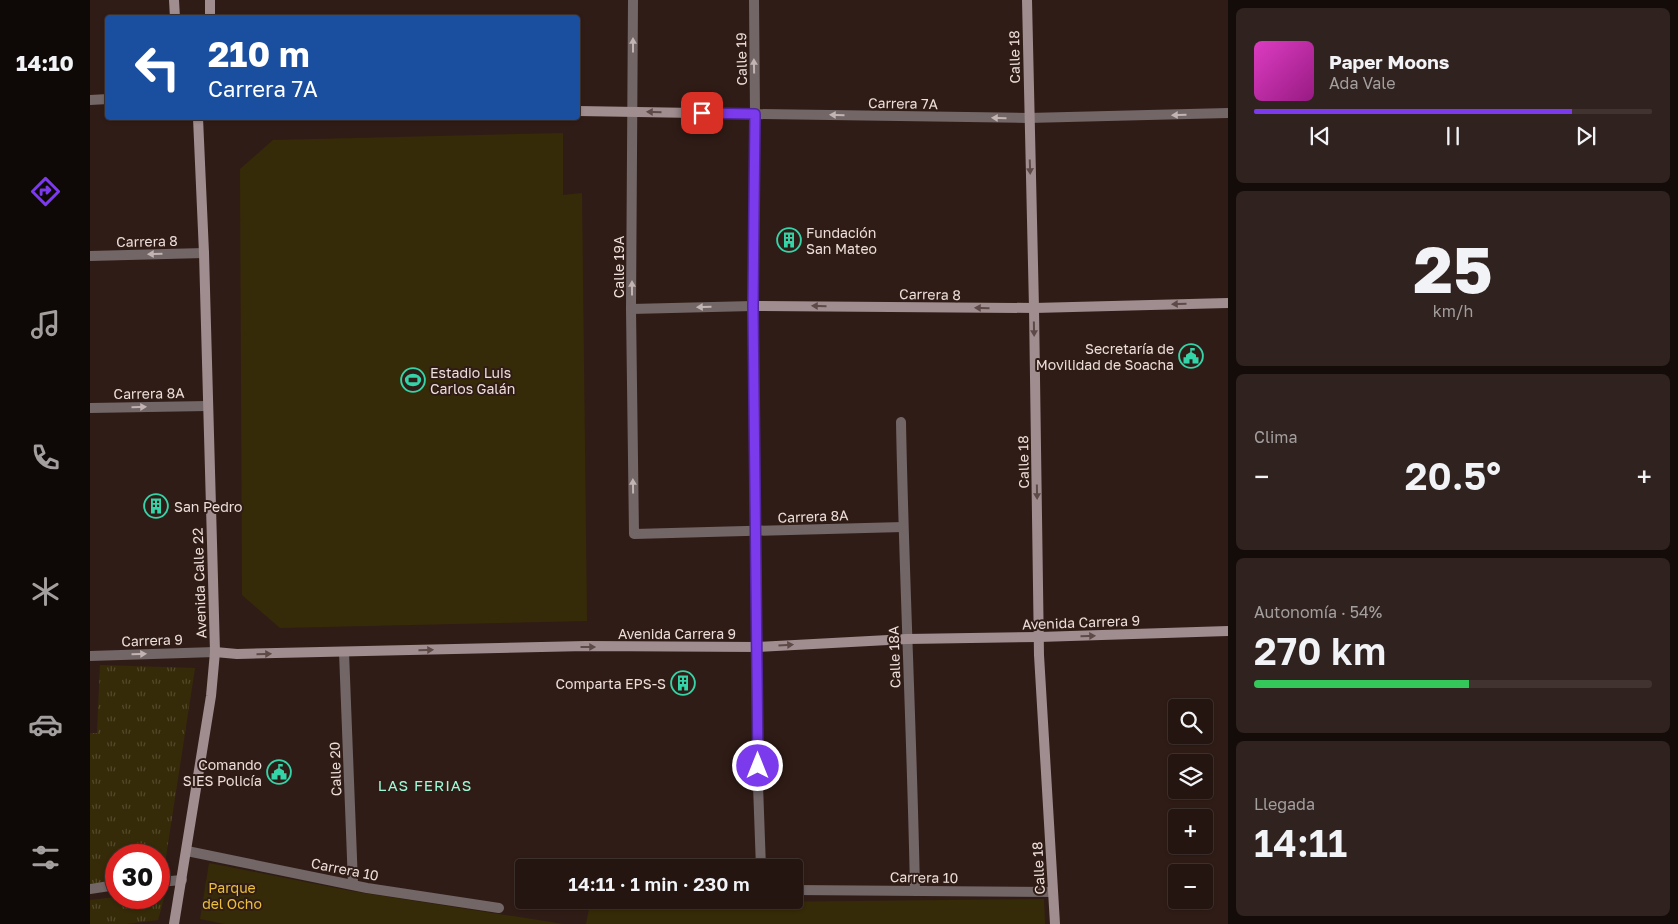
<!DOCTYPE html>
<html lang="es">
<meta charset="utf-8">
<style>
:root{--surface:#241510;--page:#30221e;--text:#f1f3f6;--muted:#a39f9f;--line:#413430;--accent:#7c3aed}
body{margin:0;font-family:"Golos Text",sans-serif;background:var(--page);color:var(--text);height:100vh;display:flex;flex-direction:column;font-size:19px;white-space:nowrap}
*{box-sizing:border-box;margin:0}
p{font-size:16px;color:var(--muted)}
.icon{flex:none;width:28px;height:28px;fill:none;stroke:currentColor;stroke-width:2;stroke-linecap:round;stroke-linejoin:round}
.map{position:relative;flex:1;overflow:hidden}
.drawer{display:flex;flex-direction:column;gap:8px;padding:8px;background:#140c09;width:450px}
.drawer>*{flex:none}
.top-card{position:absolute;left:15px;top:15px;width:475px;height:105px;border-radius:5px;box-shadow:0 1px 4px #0004,0 0 0 1px var(--line);background:#1a4fa0;color:#fff;overflow:hidden}
.tools{position:absolute;left:1078px;top:699px;display:grid;gap:10px}
.tools a{display:grid;place-items:center;width:45px;height:45px;border-radius:5px;background:var(--surface);box-shadow:0 1px 4px #0004,0 0 0 1px var(--line);font-size:25px}
.speed{position:absolute;left:15px;top:844px;display:flex;gap:10px;font-size:25px;font-weight:700;text-align:center}
.speed>*{display:grid;place-content:center;width:65px;height:65px;border-radius:50%;background:var(--surface);box-shadow:0 1px 4px #0004,0 0 0 1px var(--line);line-height:1}
.speed .limit{border:8px solid #d22;background:#fff;color:#111}
.pin{position:absolute;display:grid;place-items:center;width:42px;height:42px;color:#fff;margin:-21px;border-radius:10px;box-shadow:0 2px 8px #0006}
.me{position:absolute;width:55px;margin:-28px;rotate:0deg;stroke-linejoin:round;filter:drop-shadow(0 0 4px #0008)}
.turn{display:flex;align-items:center;gap:18px;height:105px;padding:0 20px;font-size:22px}
.turn .icon{width:65px;height:65px;stroke-width:2.5}
.turn b{display:block;font-size:35px;line-height:42px}
.big{font-size:38px;font-weight:600;line-height:1.1}
.drawer .card{flex:1;display:flex;flex-direction:column;justify-content:center;gap:8px;min-width:0;padding:0 18px;border-radius:8px;background:var(--page)}
.drawer .dial{align-items:center;gap:0}
.dial b{font-size:65px;line-height:1}
.song{display:flex;align-items:center;gap:15px}
.cover{width:60px;height:60px;border-radius:8px;background:linear-gradient(135deg,hsl(310 70% 55%),hsl(310 70% 35%))}
.played{height:5px;border-radius:2px;background:linear-gradient(90deg,var(--accent) 80%,var(--line) 80%)}
.keys{display:flex;justify-content:space-around;direction:ltr}
.heat{display:flex;justify-content:space-between;align-items:center;font-size:28px;direction:ltr}
.charge{height:8px;border-radius:4px;background:linear-gradient(90deg,#34c759 54%,var(--line) 0)}
.trip{position:absolute;left:425px;top:859px;width:288px;height:50px;border-radius:5px;background:var(--surface);box-shadow:0 1px 4px #0004,0 0 0 1px var(--line);font-weight:600;line-height:50px;text-align:center}
main{display:flex;flex:1;min-height:0}
.tabs{display:flex;flex-direction:column;width:90px;justify-content:space-around;align-items:center;background:#0e0806;color:var(--muted)}
.tabs .icon{width:35px;height:35px}
.tabs .current{color:var(--accent)}
.tabs b{font-size:22px;color:var(--text)}
.map>svg:first-child{display:block}
</style>
<main>
<nav class="tabs">
<b>14:10</b>
<svg class="icon current" aria-label="directions" viewBox="0 0 24 24"><path d="M12 3l9 9-9 9-9-9zM9 14v-3h6M13 9l2 2-2 2"/></svg>
<svg class="icon" aria-label="music" viewBox="0 0 24 24"><path d="M9 18V5l10-2v13"/><circle cx="6" cy="18" r="3"/><circle cx="16" cy="16" r="3"/></svg>
<svg class="icon" aria-label="phone" viewBox="0 0 24 24"><path d="M5 4h4l2 5-3 2q2 4 5 5l2-3 5 2v4C11 20 4 13 5 4z"/></svg>
<svg class="icon" aria-label="climate" viewBox="0 0 24 24"><path d="M12 3v18M4 7l16 10M4 17L20 7"/></svg>
<svg class="icon" aria-label="car" viewBox="0 0 24 24"><path d="M5 17H2v-5l4-1 3-4h7l3 4 3 1v5h-3M9 17h6M6 11h13"/><circle cx="7" cy="17" r="2"/><circle cx="17" cy="17" r="2"/></svg>
<svg class="icon" aria-label="filters" viewBox="0 0 24 24"><path d="M4 7h16M4 17h16"/><circle cx="9" cy="7" r="2"/><circle cx="15" cy="17" r="2"/></svg>
</nav>
<div class="map">
<svg width="1138" height="924" viewBox="0 0 1138 924">
<defs>
<pattern id="grass-tufts" width="24" height="20" patternUnits="userSpaceOnUse" patternTransform="scale(1.25)"><rect width="24" height="20" fill="#362b08"/><path d="M3 7l-1-3M5 7V3M7 7l1-3M15 17l-1-3M17 17v-4M19 17l1-3" fill="none" stroke="#53492b"/></pattern>
</defs>
<rect width="100%" height="100%" fill="#301c16"/>
<!-- grass -->
<g fill="url(#grass-tufts)">
<polygon points="10,665 105,668 73,876 69,876 69,855 26,855 26,881 0,884 0,733 7,733"/>
<polygon points="76,891 68,920 36,924 0,924 0,900 26,897 69,898 69,892"/>
</g>
<!-- green -->
<g fill="#362b08">
<polygon points="473,133 473,195 492,193 497,621 190,628 152,595 150,169 183,140"/>
<polygon points="119,863 261,891 474,924 135,924 110,919"/>
<polygon points="954,899 955,924 496,924 500,904"/>
</g>
<g fill="none" stroke-linecap="round" stroke-linejoin="round">
<!-- street -->
<g stroke="#726667" stroke-width="10">
<polyline points="543,0 541,309 544,534 813,527"/>
<polyline points="664,0 665,114 938,118 1138,113"/>
<polyline points="0,100 18,99"/>
<polyline points="0,256 114,253"/>
<polyline points="541,309 663,306"/>
<polyline points="0,408 118,406"/>
<path d="M 811,422 C 814,578 822,735 825,891"/>
<polyline points="667,647 668,785 671,868"/>
<polyline points="254,652 263,884"/>
<polyline points="0,656 125,652"/>
<polyline points="97,851 277,888 409,908"/>
<polyline points="69,882 92,880"/>
<polyline points="0,889 26,885"/>
<polyline points="704,890 963,892"/>
</g>
<!-- secondary -->
<g stroke="#a08d8f" stroke-width="10">
<polyline points="84,0 85,18"/>
<polyline points="120,0 120,18"/>
<polyline points="937,0 944,308 949,655 965,924"/>
<polyline points="488,111 665,114 663,306 667,647"/>
<polyline points="663,306 944,308 1138,303"/>
<polyline points="125,652 147,654 496,646 667,647 817,639 949,637 1138,631"/>
<polyline points="84,924 121,696 125,652 114,253 108,118"/>
</g>
</g>
<!-- one-way arrows -->
<defs><path id="oneway-solid" d="M-6-.8H1V-3.2L6.5 0L1 3.2V.8H-6Z" transform="scale(1.25)"/></defs>
<g fill="#c1b4b2">
<use href="#oneway-solid" transform="translate(543 45) rotate(-90)"/>
<use href="#oneway-solid" transform="translate(664 66) rotate(-91)"/>
<use href="#oneway-solid" transform="translate(747 115) rotate(-179)"/>
<use href="#oneway-solid" transform="translate(1089 115) rotate(179)"/>
<use href="#oneway-solid" transform="translate(909 118) rotate(-179)"/>
<use href="#oneway-solid" transform="translate(65 254) rotate(179)"/>
<use href="#oneway-solid" transform="translate(542 288) rotate(-90)"/>
<use href="#oneway-solid" transform="translate(614 307) rotate(178)"/>
<use href="#oneway-solid" transform="translate(49 407) rotate(-1)"/>
<use href="#oneway-solid" transform="translate(543 486) rotate(-91)"/>
<use href="#oneway-solid" transform="translate(49 654) rotate(-2)"/>
</g>
<g fill="#5d4946">
<use href="#oneway-solid" transform="translate(564 112) rotate(-179)"/>
<use href="#oneway-solid" transform="translate(940 167) rotate(88)"/>
<use href="#oneway-solid" transform="translate(1089 304) rotate(178)"/>
<use href="#oneway-solid" transform="translate(729 306) rotate(-179)"/>
<use href="#oneway-solid" transform="translate(892 308) rotate(-179)"/>
<use href="#oneway-solid" transform="translate(944 329) rotate(89)"/>
<use href="#oneway-solid" transform="translate(947 492) rotate(89)"/>
<use href="#oneway-solid" transform="translate(998 636) rotate(-2)"/>
<use href="#oneway-solid" transform="translate(696 645) rotate(-3)"/>
<use href="#oneway-solid" transform="translate(498 647)"/>
<use href="#oneway-solid" transform="translate(336 650) rotate(-1)"/>
<use href="#oneway-solid" transform="translate(174 654) rotate(-1)"/>
</g>
<g fill="none" stroke-linecap="round" stroke-linejoin="round">
<!-- route casing -->
<g stroke="#51269a" stroke-width="12">
<polyline id="route" points="612,113 665,114 663,306 668,766"/>
</g>
<!-- route -->
<use href="#route" stroke="#7c3aed" stroke-width="9"/>
</g>
<!-- icons -->
<defs>
<g id="building-ring" transform="scale(1.25)"><circle r="9.5" fill="#301c16" stroke="#34d4a8" stroke-width="1.5"/><path d="M-4-6H4V6H1V3H-1V6H-4ZM-2.5-4.3h1.7v1.8h-1.7ZM.8-4.3h1.7v1.8H.8ZM-2.5-1h1.7V.8h-1.7ZM.8-1h1.7V.8H.8Z" fill="#34d4a8"/></g>
<g id="civic-ring" transform="scale(1.25)"><circle r="9.5" fill="#301c16" stroke="#34d4a8" stroke-width="1.5"/><path d="M-.6-6.5H3V-4.5H.6V-3L4-1V1h2V6H-6V1h2V-1L-.6-3ZM-1.2 2.5V6h2.4V2.5Z" fill="#34d4a8"/></g>
<g id="stadium-ring" transform="scale(1.25)"><circle r="9.5" fill="#301c16" stroke="#34d4a8" stroke-width="1.5"/><path d="M0-5a6.5 5 0 1 0 0 10a6.5 5 0 1 0 0-10ZM-3.5-1.8h7v3.6h-7Z" fill="#34d4a8"/></g>
</defs>
<g fill-rule="evenodd">
<use href="#building-ring" x="699" y="240"/>
<use href="#civic-ring" x="1101" y="356"/>
<use href="#stadium-ring" x="323" y="380"/>
<use href="#building-ring" x="66" y="506"/>
<use href="#building-ring" x="593" y="683"/>
<use href="#civic-ring" x="189" y="772"/>
</g>
<g text-anchor="middle" dominant-baseline="central" stroke-width="4" stroke-linejoin="round" paint-order="stroke">
<!-- street labels -->
<g font-size="14" fill="#ecdeda" stroke="#301c16">
<text transform="translate(924 57) rotate(-91)">Calle 18</text>
<text transform="translate(651 59) rotate(-91)">Calle 19</text>
<text transform="translate(813 103) rotate(1)">Carrera 7A</text>
<text transform="translate(57 241) rotate(-1)">Carrera 8</text>
<text transform="translate(528 267) rotate(-90)">Calle 19A</text>
<text transform="translate(840 294) rotate(1)">Carrera 8</text>
<text transform="translate(59 393) rotate(-1)">Carrera 8A</text>
<text transform="translate(933 462) rotate(-91)">Calle 18</text>
<text transform="translate(723 516) rotate(-2)">Carrera 8A</text>
<text transform="translate(109 583) rotate(-92)">Avenida Calle 22</text>
<text transform="translate(991 622) rotate(-2)">Avenida Carrera 9</text>
<text x="587" y="633">Avenida Carrera 9</text>
<text transform="translate(62 640) rotate(-2)">Carrera 9</text>
<text transform="translate(804 657) rotate(-92)">Calle 18A</text>
<text transform="translate(245 769) rotate(-92)">Calle 20</text>
<text transform="translate(948 868) rotate(-93)">Calle 18</text>
<text transform="translate(255 869) rotate(11)">Carrera 10</text>
<text transform="translate(834 877) rotate(1)">Carrera 10</text>
</g>
<!-- poi labels -->
<g font-size="14" fill="#ecdeda" stroke="#301c16" text-anchor="start">
<text x="716" y="232">Fundación<tspan x="716" dy="16">San Mateo</tspan></text>
<text x="1084" y="348" text-anchor="end">Secretaría de<tspan x="1084" dy="16">Movilidad de Soacha</tspan></text>
<text x="340" y="372">Estadio Luis<tspan x="340" dy="16">Carlos Galán</tspan></text>
<text x="84" y="506">San Pedro</text>
<text x="576" y="683" text-anchor="end">Comparta EPS-S</text>
<text x="172" y="764" text-anchor="end">Comando<tspan x="172" dy="16">SIES Policía</tspan></text>
</g>
<!-- park labels -->
<g font-size="14" fill="#ecc03a" stroke="#301c16">
<text x="142" y="887">Parque<tspan x="142" dy="16">del Ocho</tspan></text>
</g>
<!-- neighbourhood labels -->
<g font-size="15" letter-spacing="1" fill="#9df9d8" stroke="#301c16">
<text x="335" y="785">LAS FERIAS</text>
</g>
</g>
</svg>
<div class="tools">
<a><svg class="icon" aria-label="search" viewBox="0 0 24 24"><circle cx="10" cy="10" r="6"/><path d="M15 15l6 6"/></svg></a>
<a><svg class="icon" aria-label="layers" viewBox="0 0 24 24"><path d="M12 4l9 5-9 5-9-5zM3 14l9 5 9-5"/></svg></a>
<a>+</a>
<a>−</a>
</div>
<div class="speed"><div class="limit">30</div></div>
<div class="pin" style="left:612px;top:113px;background:#d93025"><svg class="icon" aria-label="arrive" viewBox="0 0 24 24"><path d="M6 21V4h12l-3 4 3 4H6"/></svg></div>
<svg class="me" style="left:668px;top:766px" viewBox="-20 -20 40 40"><circle r="17" fill="#7c3aed" stroke="#fff" stroke-width="3"/><path d="M0-11L8 9 0 5-8 9z" fill="#fff"/></svg>
<div class="trip">14:11 · 1 min · 230 m</div>
<div class="top-card">
<div class="turn"><svg class="icon" aria-label="left" viewBox="0 0 24 24"><path d="M17 20v-9H6M10 6l-5 5 5 5"/></svg><div><b>210 m</b>Carrera 7A</div></div>
</div>
</div>
<section class="drawer">
<div class="card">
<div class="song"><i class="cover"></i><div><b>Paper Moons</b><p>Ada Vale</p></div></div>
<div class="played"></div>
<div class="keys"><svg class="icon" aria-label="previous" viewBox="0 0 24 24"><path d="M18 5L8 12l10 7zM5 5v14"/></svg><svg class="icon" aria-label="pause" viewBox="0 0 24 24"><path d="M8 5v14M16 5v14"/></svg><svg class="icon" aria-label="next" viewBox="0 0 24 24"><path d="M6 5l10 7-10 7zM19 5v14"/></svg></div>
</div>
<div class="card dial"><b>25</b><p>km/h</p></div>
<div class="card"><p>Clima</p>
<div class="heat"><a>−</a><b class="big">20.5°</b><a>+</a></div>
</div>
<div class="card"><p>Autonomía · 54%</p><b class="big">270 km</b><div class="charge"></div></div>
<div class="card"><p>Llegada</p><b class="big">14:11</b></div>
</section>
</main>
